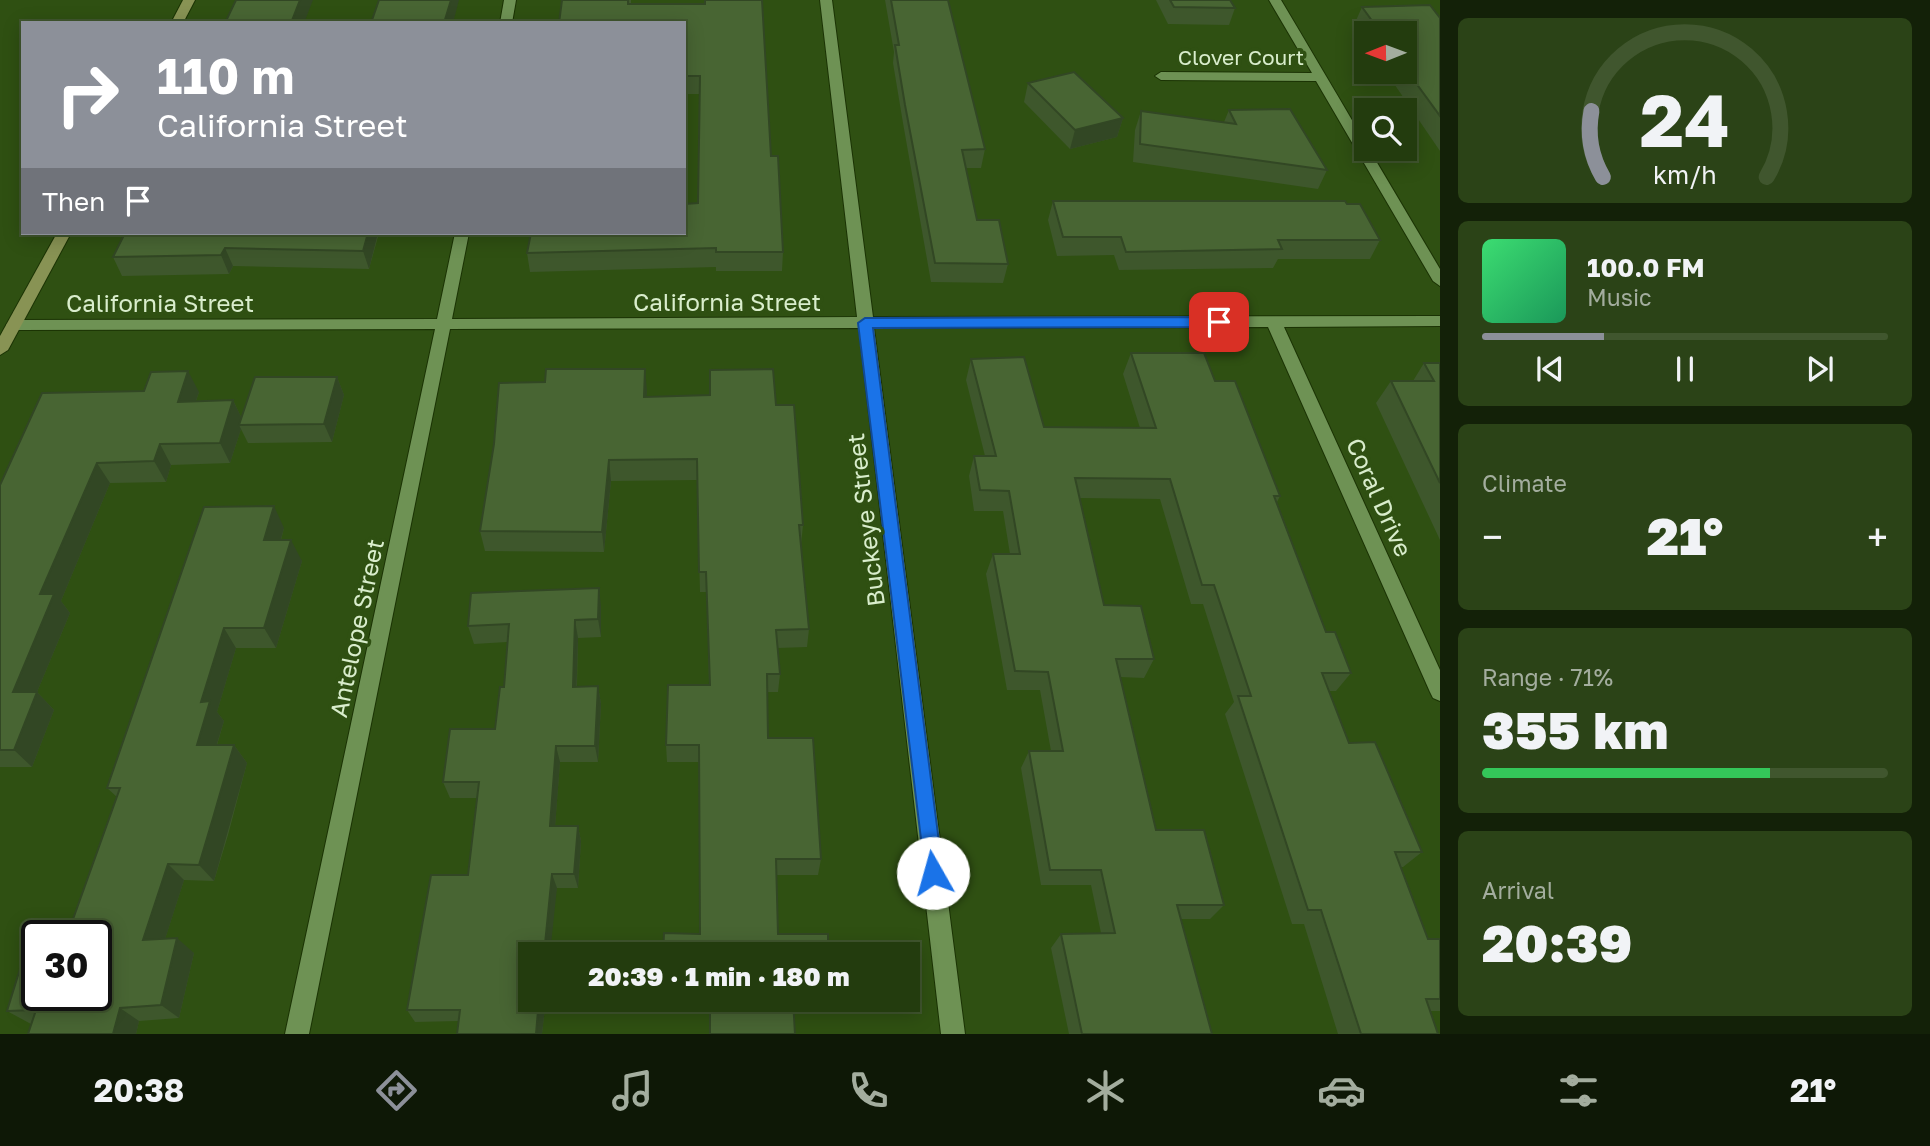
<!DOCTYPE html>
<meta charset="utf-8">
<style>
:root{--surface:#233c0e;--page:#2b4317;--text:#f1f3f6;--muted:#a3ad9e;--line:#40562e;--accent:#8c9099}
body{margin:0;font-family:"Golos Text",sans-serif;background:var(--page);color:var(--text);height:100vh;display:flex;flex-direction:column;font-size:26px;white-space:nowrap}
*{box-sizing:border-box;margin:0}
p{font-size:23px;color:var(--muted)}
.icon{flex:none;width:38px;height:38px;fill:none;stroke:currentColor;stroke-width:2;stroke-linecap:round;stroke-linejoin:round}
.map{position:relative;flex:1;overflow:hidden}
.side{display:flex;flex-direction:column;gap:18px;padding:18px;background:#132108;width:490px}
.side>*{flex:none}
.top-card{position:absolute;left:21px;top:21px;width:665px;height:214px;border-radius:0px;box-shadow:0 4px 18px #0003,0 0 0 2px var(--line);background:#8c9099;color:#fff;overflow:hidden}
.needle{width:46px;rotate:269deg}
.buttons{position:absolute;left:1354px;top:21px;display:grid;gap:14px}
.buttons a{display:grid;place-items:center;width:63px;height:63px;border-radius:0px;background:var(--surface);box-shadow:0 4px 18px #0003,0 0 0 2px var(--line);font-size:35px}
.speed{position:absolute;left:21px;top:920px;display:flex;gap:14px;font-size:35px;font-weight:700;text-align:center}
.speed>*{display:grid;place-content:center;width:91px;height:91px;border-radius:50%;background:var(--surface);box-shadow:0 4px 18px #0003,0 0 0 2px var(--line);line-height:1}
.speed .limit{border:4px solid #111;border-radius:10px;background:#fff;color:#111}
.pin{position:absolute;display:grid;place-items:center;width:60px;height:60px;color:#fff;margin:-30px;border-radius:14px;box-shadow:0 4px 10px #0006}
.me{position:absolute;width:77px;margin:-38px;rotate:353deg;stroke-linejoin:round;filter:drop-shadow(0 0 5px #0008)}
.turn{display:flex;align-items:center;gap:24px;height:147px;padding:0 21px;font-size:32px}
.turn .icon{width:91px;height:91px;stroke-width:2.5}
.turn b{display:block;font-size:49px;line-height:60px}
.then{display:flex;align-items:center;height:66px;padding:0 21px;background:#0003;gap:14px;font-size:26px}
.big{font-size:52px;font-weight:800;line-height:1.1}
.side .tile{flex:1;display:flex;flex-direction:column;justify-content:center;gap:10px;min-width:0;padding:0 24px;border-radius:10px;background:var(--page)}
.side .dial{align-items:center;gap:0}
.dial svg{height:182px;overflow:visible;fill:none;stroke:var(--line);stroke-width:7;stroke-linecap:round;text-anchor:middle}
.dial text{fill:var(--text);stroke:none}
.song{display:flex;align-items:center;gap:21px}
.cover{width:84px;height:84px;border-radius:10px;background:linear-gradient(135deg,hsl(140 70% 55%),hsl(150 70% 35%))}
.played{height:7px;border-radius:4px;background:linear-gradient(90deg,var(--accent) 30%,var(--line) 30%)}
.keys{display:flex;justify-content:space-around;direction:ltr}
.heat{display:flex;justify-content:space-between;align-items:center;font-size:38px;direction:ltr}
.charge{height:10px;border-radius:5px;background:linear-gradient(90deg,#34c759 71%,var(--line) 0)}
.trip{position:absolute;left:518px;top:942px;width:402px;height:70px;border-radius:0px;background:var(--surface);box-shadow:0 4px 18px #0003,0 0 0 2px var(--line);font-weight:800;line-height:70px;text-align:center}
.tab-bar{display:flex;height:112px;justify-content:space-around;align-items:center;background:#0e1806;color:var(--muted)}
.tab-bar .icon{width:49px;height:49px}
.tab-bar .active{color:var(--accent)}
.tab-bar b{font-size:32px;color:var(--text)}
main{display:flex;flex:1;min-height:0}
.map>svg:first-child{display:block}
</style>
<main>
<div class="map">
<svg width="1440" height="1034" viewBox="0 0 1440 1034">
<rect width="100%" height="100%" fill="#2f5012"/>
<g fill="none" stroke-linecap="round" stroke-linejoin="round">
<!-- street casing -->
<g stroke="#1b3304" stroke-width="2">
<g id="street">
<polygon points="504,0 516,0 512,23 500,23"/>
<polygon points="820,0 832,0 873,317 1440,316 1440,326 1284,327 1440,670 1440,701 1433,698 1430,692 1268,327 874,328 965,1034 941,1034 859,328 450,329 309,1034 285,1034 435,329 14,330 6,325 14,320 437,319 455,233 469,233 452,319 857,317"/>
<path d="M 1269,0 L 1281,0 C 1335,91 1386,178 1440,269 L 1440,286 L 1433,281 L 1316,81 L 1161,80 L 1155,76 L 1161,72 L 1312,73 Z"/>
</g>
</g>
<!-- secondary casing -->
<g stroke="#1b3304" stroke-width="2">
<g id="secondary">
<polygon points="183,0 195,0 183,23 171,23"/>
<polygon points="57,233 71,233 8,350 0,355 0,336"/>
</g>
</g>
<!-- street -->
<use href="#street" fill="#6e9254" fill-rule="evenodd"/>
<!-- secondary -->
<use href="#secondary" fill="#889354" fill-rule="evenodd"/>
</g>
<!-- wall -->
<g fill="#3e572c">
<polygon points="562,0 631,0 631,4 705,4 771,156 783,252 782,271 716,271 716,267 530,272 527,253 698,203 699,94 684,94 684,23"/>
<polygon points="885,0 948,0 985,149 981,168 966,168 977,220 1008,264 1003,283 931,282 903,123 893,63 894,52"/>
<polygon points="1156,0 1230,0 1235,8 1229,25 1168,24"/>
<polygon points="1362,7 1440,18 1440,151 1386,72 1405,72 1405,33 1367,33 1367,44 1354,25"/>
<polygon points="1028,83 1123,118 1117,137 1070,149 1024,102"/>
<polygon points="1229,110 1327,170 1318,189 1133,162 1135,130 1141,111 1224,122"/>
<polygon points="1053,201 1347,204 1380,240 1370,259 1278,259 1273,268 1119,270 1114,255 1057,256 1048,220"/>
<polygon points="125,233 387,233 379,233 369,269 233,266 229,274 122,276 113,257"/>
<polygon points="1131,353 1215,381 1280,496 1277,502 1326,632 1351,673 1336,691 1329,691 1349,743 1422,852 1403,867 1401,867 1428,939 1440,939 1440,1011 1430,1011 1438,1034 1338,1034 1304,924 1292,924 1225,714 1234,702 1203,604 1191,604 1160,499 1080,498 1104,605 1154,659 1144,678 1120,677 1156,830 1224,905 1210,919 1181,919 1212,1034 1069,1034 1051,948 1061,934 1101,933 1091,885 1041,885 1021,768 1029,751 1051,751 1040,690 1007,690 986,574 993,554 1010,554 1003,511 974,511 969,476 974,456 985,456 966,380 971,359 1044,427 1140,428 1123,374"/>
<polygon points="1424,363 1440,363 1440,540 1376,403 1391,381 1413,381"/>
<polygon points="337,377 344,395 332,442 248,443 241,429 230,463 171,465 166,482 110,483 61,601 70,613 37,692 54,710 32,767 0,767 0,485 199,392 196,401 233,400 241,417"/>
<polygon points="647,390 646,396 776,405 803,525 801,545 809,629 807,647 778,648 780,674 778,692 767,692 768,738 821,859 818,875 776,875 700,934 699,762 667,762 666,745 709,685 707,592 700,592 697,480 611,481 604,552 485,551 480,531"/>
<polygon points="284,528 281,540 302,561 276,648 236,648 217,712 224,721 217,745 234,745 247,763 228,835 214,881 184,880 165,939 194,953 179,1018 139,1021 136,1034 28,1034 31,1024 7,1011 96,996 117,797 107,788"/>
<polygon points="601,606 601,637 578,638 577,687 598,686 601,704 598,762 560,762 555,826 578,826 581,841 578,888 557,888 530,999 546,999 542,1034 457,1034 459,1021 415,1022 407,1010 468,875 477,798 450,798 443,782 495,729 504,687 507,642 474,644 468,626"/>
<polygon points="662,999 831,999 827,1012 794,1012 710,1005 663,1004"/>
</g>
<!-- shaded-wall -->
<g fill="#324724">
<polygon points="300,0 313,0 304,23 291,23"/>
<polygon points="451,0 459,0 453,23 444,23"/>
<polygon points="1123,118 1117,137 1070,149 1075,130"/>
<polygon points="368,233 378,233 369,269 363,251"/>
<polygon points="225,248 233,266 229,274 221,255"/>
<polygon points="645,369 647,390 646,418 644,397"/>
<polygon points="188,371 199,392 189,422 178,402"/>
<polygon points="337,377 344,395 332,442 324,424"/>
<polygon points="233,400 243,421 239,425 241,429 230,463 220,443"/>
<polygon points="160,444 171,465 166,482 154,461"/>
<polygon points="609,460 611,481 604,552 602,532"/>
<polygon points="97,463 110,483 61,601 70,613 37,692 54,710 32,767 14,750 13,692 40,594"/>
<polygon points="274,506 284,528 275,561 264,540"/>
<polygon points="291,540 302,561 276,648 264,628"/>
<polygon points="599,588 601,606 601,637 598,619"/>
<polygon points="575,620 578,638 576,704 573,687"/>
<polygon points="224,628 236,648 217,712 224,721 211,763 197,745 201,702"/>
<polygon points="598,686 601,704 598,762 595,746"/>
<polygon points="234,745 247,763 214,881 199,865"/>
<polygon points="556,746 560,762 554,841 550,826"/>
<polygon points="578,826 581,841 578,888 574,874"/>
<polygon points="168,864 184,880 160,955 143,940"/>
<polygon points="552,874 557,888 550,954 544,954"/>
<polygon points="177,938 194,953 179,1018 161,1005"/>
<polygon points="539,999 546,999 542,1034 536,1034"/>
<polygon points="120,1008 139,1021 136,1034 113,1034"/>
</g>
<!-- building -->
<g fill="#486533" stroke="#324724" stroke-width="2">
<polygon points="236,0 300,0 291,23 225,23"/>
<polygon points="379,0 451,0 444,23 371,23"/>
<polygon points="562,0 628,0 628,4 705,4 705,0 762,0 771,156 778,156 783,252 716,252 716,248 527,253 531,233 684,233 684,204 698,203 700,76 684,76 684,23 559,23"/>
<polygon points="891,0 948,0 985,149 962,150 977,220 999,220 1008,264 935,263 905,105 895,45 899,45"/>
<polygon points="1170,0 1230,0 1235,8 1174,7"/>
<polygon points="1430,5 1440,18 1440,116 1405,68 1405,33 1381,33 1362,7"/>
<polygon points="1074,72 1123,118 1075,130 1028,83"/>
<polygon points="1290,109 1327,170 1140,144 1141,111 1236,124 1229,110"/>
<polygon points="1053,201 1345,201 1347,204 1360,204 1380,240 1278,240 1282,249 1126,252 1121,237 1063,237"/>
<polygon points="125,233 368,233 363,251 225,248 221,255 113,257"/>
<polygon points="1131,353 1204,353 1215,381 1235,381 1280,496 1274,496 1326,632 1335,632 1351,673 1322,673 1349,743 1375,742 1422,852 1395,852 1428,939 1440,939 1440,999 1426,999 1438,1034 1361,1034 1321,910 1308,910 1238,696 1251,696 1214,585 1202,585 1170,479 1075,478 1104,605 1141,606 1154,659 1116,659 1156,830 1204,830 1224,905 1177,905 1212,1034 1082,1034 1061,934 1115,933 1101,870 1050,870 1029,751 1063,751 1048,672 1015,671 993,554 1020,554 1009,491 980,490 974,456 996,456 971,359 1024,357 1044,427 1156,428"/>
<polygon points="1424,363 1440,363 1440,483 1391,381 1434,381"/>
<polygon points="546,369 645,369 644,397 710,395 710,370 773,369 776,405 794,405 803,525 799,525 809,629 776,630 780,674 767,674 768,738 813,738 821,859 776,859 778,934 828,934 828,954 663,954 664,933 700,934 699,745 666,745 668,685 710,685 706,572 699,572 697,459 609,460 602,532 480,531 494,444 499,383 545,382"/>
<polygon points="188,371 178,402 233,400 220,443 160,444 154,461 97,463 40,594 54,594 13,692 37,692 14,750 0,750 0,485 42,393 144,391 151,372"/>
<polygon points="255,377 337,377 324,424 239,425"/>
<polygon points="274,506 264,540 291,540 264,628 224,628 201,702 210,701 197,745 234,745 213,818 199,865 168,864 143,940 177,938 161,1005 120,1008 113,1034 28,1034 36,1010 7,1011 24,956 37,956 37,996 96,996 96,936 67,936 120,788 107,788 204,507"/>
<polygon points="599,588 598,619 575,620 573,687 598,686 595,746 556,746 550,826 578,826 574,874 552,874 544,954 530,954 530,999 539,999 536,1034 457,1034 460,1010 407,1010 431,875 468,875 479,782 443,782 450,729 495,729 500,687 504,687 509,624 468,626 471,593"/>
<polygon points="710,999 831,999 793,999 795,1034 710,1034"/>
</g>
<!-- route -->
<polygon fill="#1a73e8" stroke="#114b97" stroke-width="2" points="1219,317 1225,322 1219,327 873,328 943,873 940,880 933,883 926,880 858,323 865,318"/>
<g text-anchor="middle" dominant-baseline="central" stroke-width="7" stroke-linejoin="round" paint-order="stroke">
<!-- far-street labels -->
<g font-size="21" fill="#d9edcc" stroke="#2f5012">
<text x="1241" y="57">Clover Court</text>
</g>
<!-- street labels -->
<g font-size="24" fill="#d9edcc" stroke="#2f5012">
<text x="727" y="301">California Street</text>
<text x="160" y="302">California Street</text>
<text transform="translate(1380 497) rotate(66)">Coral Drive</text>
<text transform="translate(865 520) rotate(-97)">Buckeye Street</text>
<text transform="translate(356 628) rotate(-78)">Antelope Street</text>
</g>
</g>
</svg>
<div class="buttons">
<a><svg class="needle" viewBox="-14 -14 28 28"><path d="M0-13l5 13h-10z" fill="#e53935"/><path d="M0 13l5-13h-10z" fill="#a3ad9e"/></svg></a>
<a><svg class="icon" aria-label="search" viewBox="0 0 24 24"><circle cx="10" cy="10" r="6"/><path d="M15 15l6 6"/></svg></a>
</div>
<div class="speed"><div class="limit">30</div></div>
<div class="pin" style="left:1219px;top:322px;background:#d93025"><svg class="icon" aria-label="arrive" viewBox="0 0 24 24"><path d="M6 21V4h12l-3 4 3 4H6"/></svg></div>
<svg class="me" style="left:933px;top:873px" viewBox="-20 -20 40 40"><circle r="19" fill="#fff"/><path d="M0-13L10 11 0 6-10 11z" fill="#1a73e8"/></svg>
<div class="trip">20:39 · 1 min · 180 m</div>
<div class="top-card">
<div class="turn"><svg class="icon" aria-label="right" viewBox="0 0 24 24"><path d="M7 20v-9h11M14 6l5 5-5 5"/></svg><div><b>110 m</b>California Street</div></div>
<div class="then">Then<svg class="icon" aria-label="arrive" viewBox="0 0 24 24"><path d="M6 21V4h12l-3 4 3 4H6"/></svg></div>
</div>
</div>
<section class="side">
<div class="tile dial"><svg viewBox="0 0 100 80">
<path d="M14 69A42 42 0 1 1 86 69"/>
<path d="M14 69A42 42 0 0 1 9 40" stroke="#8c9099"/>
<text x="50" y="56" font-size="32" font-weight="700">24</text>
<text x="50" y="72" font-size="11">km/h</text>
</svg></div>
<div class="tile">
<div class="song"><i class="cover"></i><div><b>100.0 FM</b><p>Music</p></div></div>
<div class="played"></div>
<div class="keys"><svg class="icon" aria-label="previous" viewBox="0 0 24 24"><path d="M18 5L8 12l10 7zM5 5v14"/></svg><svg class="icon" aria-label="pause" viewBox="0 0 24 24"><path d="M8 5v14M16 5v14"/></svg><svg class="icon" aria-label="next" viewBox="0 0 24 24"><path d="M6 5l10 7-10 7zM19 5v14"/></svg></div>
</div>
<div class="tile"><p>Climate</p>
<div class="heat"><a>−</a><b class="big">21°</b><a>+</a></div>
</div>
<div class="tile"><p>Range · 71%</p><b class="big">355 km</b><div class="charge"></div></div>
<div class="tile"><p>Arrival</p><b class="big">20:39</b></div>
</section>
</main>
<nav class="tab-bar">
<b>20:38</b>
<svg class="icon active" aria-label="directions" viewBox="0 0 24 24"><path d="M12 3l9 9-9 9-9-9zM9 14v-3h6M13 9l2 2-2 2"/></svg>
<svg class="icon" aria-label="music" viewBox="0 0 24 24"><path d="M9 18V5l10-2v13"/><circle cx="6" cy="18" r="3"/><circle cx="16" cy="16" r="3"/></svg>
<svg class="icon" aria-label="phone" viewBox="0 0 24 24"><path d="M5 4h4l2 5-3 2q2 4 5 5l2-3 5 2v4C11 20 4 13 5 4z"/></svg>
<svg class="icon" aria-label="climate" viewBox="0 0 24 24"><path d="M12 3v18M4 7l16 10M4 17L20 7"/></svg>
<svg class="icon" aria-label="car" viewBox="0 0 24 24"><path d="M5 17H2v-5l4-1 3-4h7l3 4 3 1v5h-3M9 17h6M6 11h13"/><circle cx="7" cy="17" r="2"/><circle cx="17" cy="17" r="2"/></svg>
<svg class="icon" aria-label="filters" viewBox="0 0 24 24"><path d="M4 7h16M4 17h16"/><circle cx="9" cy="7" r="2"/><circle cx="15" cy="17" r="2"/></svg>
<b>21°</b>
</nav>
